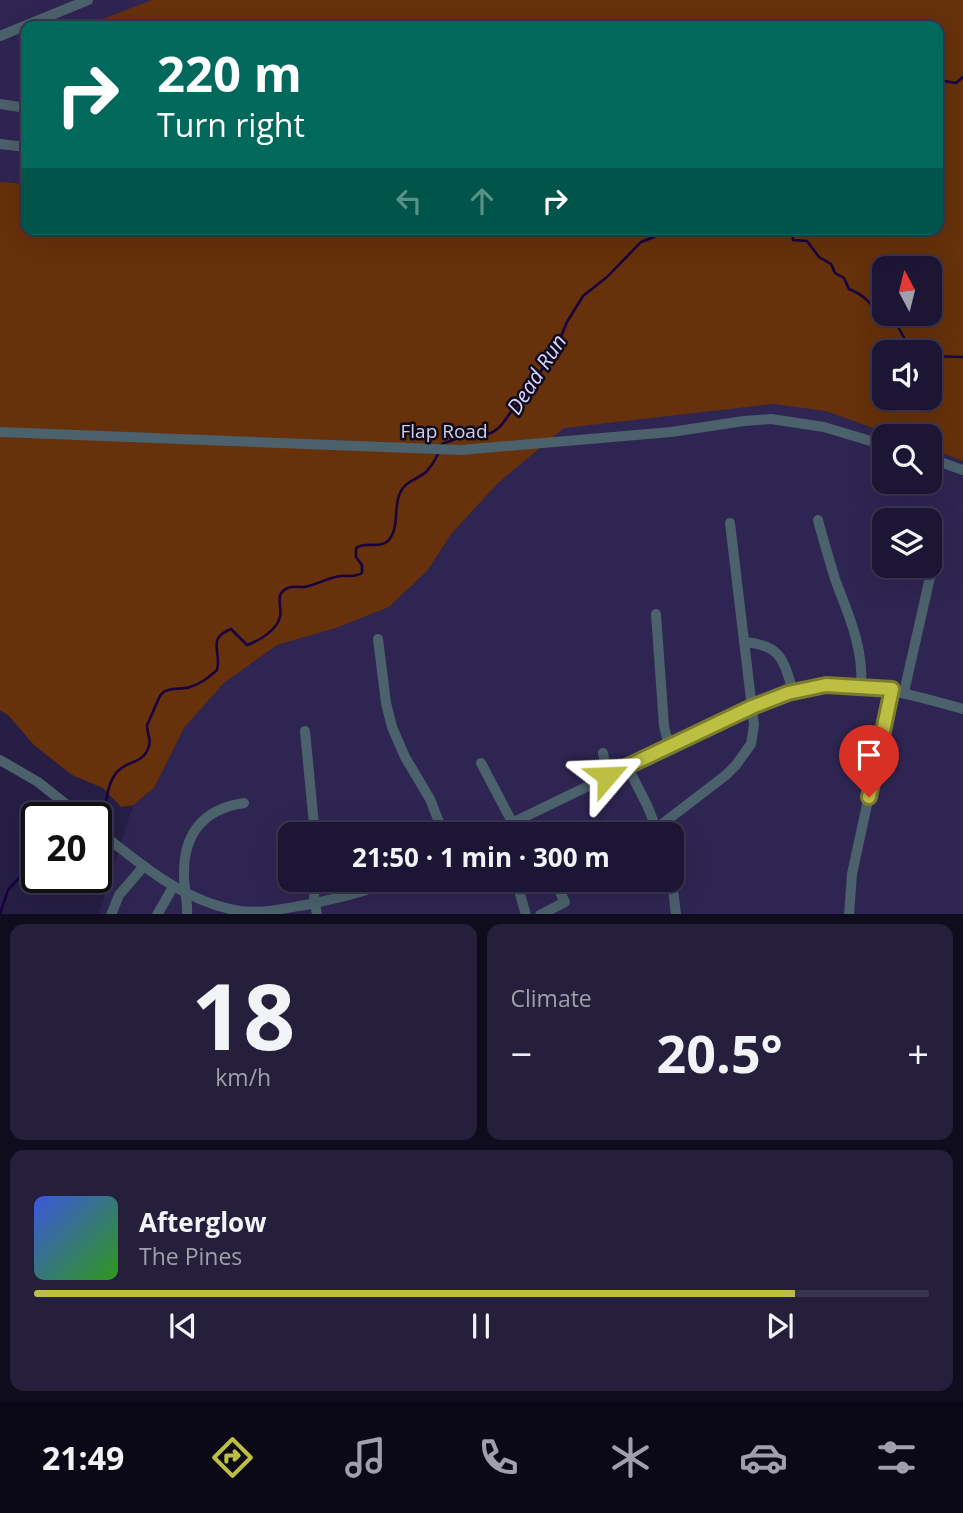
<!DOCTYPE html>
<meta charset="utf-8">
<style>
:root{--surface:#1c1634;--page:#251f3c;--text:#f1f3f6;--muted:#a09fac;--line:#3a354f;--accent:#bdbf43}
body{margin:0;font-family:"Open Sans",sans-serif;background:var(--page);color:var(--text);height:100vh;display:flex;flex-direction:column;font-size:26px;white-space:nowrap}
*{box-sizing:border-box;margin:0}
p{font-size:23px;color:var(--muted)}
.icon{flex:none;width:38px;height:38px;fill:none;stroke:currentColor;stroke-width:2;stroke-linecap:round;stroke-linejoin:round}
.map{position:relative;height:914px;overflow:hidden}
.panel{display:flex;flex-direction:column;gap:10px;padding:10px;background:#0f0c1d;flex:1}
.panel>*{flex:none}
.guide{position:absolute;left:21px;top:21px;width:922px;height:214px;border-radius:14px;box-shadow:0 7px 28px #0002,0 0 0 2px var(--line);background:#00695c;color:#fff;overflow:hidden}
.needle{width:46px;rotate:353deg}
.buttons{position:absolute;left:872px;top:256px;display:grid;gap:14px}
.buttons a{display:grid;place-items:center;width:70px;height:70px;border-radius:14px;background:var(--surface);box-shadow:0 7px 28px #0002,0 0 0 2px var(--line);font-size:35px}
.speed{position:absolute;left:21px;top:802px;display:flex;gap:14px;font-size:35px;font-weight:700;text-align:center}
.speed>*{display:grid;place-content:center;width:91px;height:91px;border-radius:50%;background:var(--surface);box-shadow:0 7px 28px #0002,0 0 0 2px var(--line);line-height:1}
.speed .limit{border:4px solid #111;border-radius:10px;background:#fff;color:#111}
.pin{position:absolute;display:grid;place-items:center;width:60px;height:60px;color:#fff;margin:-72px -30px;border-radius:50% 50% 50% 0;rotate:-45deg;box-shadow:0 0 7px #0007}
.pin .icon{rotate:45deg}
.me{position:absolute;width:77px;margin:-38px;rotate:64deg;stroke-linejoin:round;filter:drop-shadow(0 0 5px #0008)}
.turn{display:flex;align-items:center;gap:24px;height:147px;padding:0 21px;font-size:32px}
.turn .icon{width:91px;height:91px;stroke-width:2.5}
.turn b{display:block;font-size:49px;line-height:60px}
.lanes{display:flex;align-items:center;height:66px;padding:0 21px;background:#0003;justify-content:center;gap:35px;direction:ltr}
.lanes .off{opacity:.35}
.big{font-size:52px;font-weight:700;line-height:1.1}
.panel .tile{flex:1;display:flex;flex-direction:column;justify-content:center;gap:10px;min-width:0;padding:0 24px;border-radius:14px;background:var(--page)}
.panel .dial{align-items:center;gap:0}
.dial b{font-size:91px;line-height:1}
.song{display:flex;align-items:center;gap:21px}
.cover{width:84px;height:84px;border-radius:10px;background:linear-gradient(135deg,hsl(230 70% 55%),hsl(110 70% 35%))}
.played{height:7px;border-radius:4px;background:linear-gradient(90deg,var(--accent) 85%,var(--line) 85%)}
.keys{display:flex;justify-content:space-around;direction:ltr}
.heat{display:flex;justify-content:space-between;align-items:center;font-size:38px;direction:ltr}
.panel .tiles{flex:1;display:grid;gap:10px;grid-template-columns:1fr 1fr}
.tile:last-child{grid-column:span 2}
.trip{position:absolute;left:278px;top:822px;width:406px;height:70px;border-radius:14px;background:var(--surface);box-shadow:0 7px 28px #0002,0 0 0 2px var(--line);font-weight:700;line-height:70px;text-align:center}
.dock{display:flex;height:112px;justify-content:space-around;align-items:center;background:#0b0915;color:var(--muted)}
.dock .icon{width:49px;height:49px}
.dock .on{color:var(--accent)}
.dock b{font-size:32px;color:var(--text)}
.map>svg:first-child{display:block}
</style>
<div class="map">
<svg width="963" height="915" viewBox="0 0 963 915">
<rect width="100%" height="100%" fill="#261e45"/>
<!-- built -->
<path fill="#2f2552" fill-rule="evenodd" d="M 0,0 L 963,0 L 963,914 L 99,914 L 133,805 L 154,788 L 184,728 L 224,683 L 277,645 L 336,628 L 389,607 L 427,571 L 452,533 L 499,482 L 536,450 L 0,436 ZM 26,26 L 938,26 L 938,229 L 26,229 ZM 884,268 L 929,268 L 929,313 L 884,313 ZM 884,352 L 929,352 L 929,397 L 884,397 ZM 884,436 L 929,436 L 929,481 L 884,481 ZM 884,520 L 929,520 L 929,565 L 884,565 ZM 290,835 L 672,835 L 672,880 L 290,880 Z"/>
<!-- green -->
<path fill="#66310b" fill-rule="evenodd" d="M 152,0 L 963,0 L 963,461 L 929,448 L 929,436 L 895,436 L 826,411 L 773,404 L 564,428 L 499,482 L 452,533 L 427,571 L 389,607 L 336,628 L 277,645 L 224,683 L 184,728 L 154,788 L 133,805 L 121,807 L 103,788 L 72,775 L 34,745 L 9,716 L 0,710 L 0,182 L 26,184 L 26,229 L 938,229 L 938,26 L 85,26 ZM 884,268 L 929,268 L 929,313 L 884,313 ZM 884,352 L 929,352 L 929,397 L 884,397 Z"/>
<g fill="none" stroke-linecap="round" stroke-linejoin="round">
<!-- stream -->
<g stroke="#170040" stroke-width="2.5">
<polyline points="938,80 956,83 963,77"/>
<path d="M 792,229 L 793,240 L 807,241 L 819,257 L 831,264 L 835,273 L 844,278 L 849,289 C 864,295 872,303 879,318 L 897,325 L 907,343 L 916,352"/>
<polyline points="929,356 963,357"/>
<path d="M 441,448 L 442,444 C 451,441 460,437 469,434 C 476,432 483,436 491,433 C 504,427 507,414 517,405 L 555,351 L 567,322 L 583,296 L 607,277 L 641,242 L 654,237 L 660,229"/>
<path d="M 96,826 C 110,809 103,793 114,776 C 123,761 141,764 147,751 C 153,740 147,736 147,725 C 148,724 159,697 160,696 C 166,686 182,690 190,687 C 201,684 209,677 217,670 C 222,651 206,639 231,629 L 247,645 C 259,641 277,630 280,617 C 283,607 273,594 288,588 C 292,586 299,587 304,587 C 317,585 329,577 341,576 C 350,575 354,578 362,573 L 362,565 L 356,557 L 356,548 C 366,541 379,549 388,541 C 400,528 393,508 400,493 C 405,481 417,480 426,472 C 431,467 435,460 438,454"/>
<polyline points="0,914 8,890 37,858"/>
</g>
</g>
<!-- building -->
<polygon fill="#6d3f55" points="355,821 357,835 341,835 340,823"/>
<g fill="none" stroke-linecap="round" stroke-linejoin="round">
<!-- minor -->
<g stroke="#4b616c" stroke-width="10">
<polyline points="0,36 88,0"/>
<polyline points="0,104 26,108"/>
<polyline points="0,144 26,147"/>
<polyline points="0,432 461,450 671,432 744,421 771,419 824,427 884,445"/>
<polyline points="929,458 963,470"/>
<path d="M 818,520 C 823,539 829,559 835,579 C 848,614 864,648 861,686"/>
<polyline points="656,614 664,726 669,746"/>
<polyline points="378,639 386,703 392,727 405,757 430,799 444,835"/>
<path d="M 744,642 C 781,645 783,659 793,691"/>
<polyline points="904,692 938,542"/>
<polyline points="305,731 315,835"/>
<polyline points="603,753 607,776"/>
<polyline points="0,760 38,782 82,817"/>
<polyline points="481,763 512,822"/>
<polyline points="627,766 647,805 659,835"/>
<polyline points="657,828 726,775 736,765 751,744 754,725 730,523"/>
<path d="M 96,829 C 139,863 183,902 240,911 C 263,914 287,908 310,904 C 338,898 366,892 393,880"/>
<path d="M 487,835 L 752,707 C 763,702 775,697 787,693 C 846,674 906,693 963,709"/>
<polyline points="316,880 314,897 317,915"/>
<polyline points="516,880 526,915"/>
<polyline points="672,880 676,915"/>
<polyline points="111,915 119,895 144,866"/>
<polyline points="157,915 173,887"/>
<path d="M 187,915 C 188,901 184,889 184,876 C 183,834 203,809 244,803"/>
<polyline points="540,915 565,902 554,880"/>
<polyline points="849,915 852,874 892,689"/>
</g>
</g>
<g fill="none" stroke-linecap="round" stroke-linejoin="round">
<!-- route casing -->
<g stroke="#7b7c2c" stroke-width="18">
<polyline id="route" points="607,776 752,707 788,693 826,685 892,689 869,797"/>
</g>
<!-- route -->
<use href="#route" stroke="#bdbf43" stroke-width="12"/>
</g>
<g text-anchor="middle" dominant-baseline="central" stroke-width="5" stroke-linejoin="round" paint-order="stroke">
<!-- street labels -->
<g font-size="19" fill="#d1cee8" stroke="#0f0b1d">
<text x="444" y="431">Flap Road</text>
</g>
<!-- water labels -->
<g font-size="21" font-style="italic" fill="#d8d3fd" stroke="#0f0b1d">
<text transform="translate(536 374) rotate(-57)">Dead Run</text>
</g>
</g>
</svg>
<div class="buttons">
<a><svg class="needle" viewBox="-14 -14 28 28"><path d="M0-13l5 13h-10z" fill="#e53935"/><path d="M0 13l5-13h-10z" fill="#a09fac"/></svg></a>
<a><svg class="icon" aria-label="sound" viewBox="0 0 24 24"><path d="M4 9h4l5-4v14l-5-4H4zM17 9q2 3 0 6"/></svg></a>
<a><svg class="icon" aria-label="search" viewBox="0 0 24 24"><circle cx="10" cy="10" r="6"/><path d="M15 15l6 6"/></svg></a>
<a><svg class="icon" aria-label="layers" viewBox="0 0 24 24"><path d="M12 4l9 5-9 5-9-5zM3 14l9 5 9-5"/></svg></a>
</div>
<div class="speed"><div class="limit">20</div></div>
<div class="pin" style="left:869px;top:797px;background:#d93025"><svg class="icon" aria-label="arrive" viewBox="0 0 24 24"><path d="M6 21V4h12l-3 4 3 4H6"/></svg></div>
<svg class="me" style="left:607px;top:776px" viewBox="-20 -20 40 40"><path d="M0-17L14 15 0 8-14 15z" fill="#bdbf43" stroke="#fff" stroke-width="4"/></svg>
<div class="trip">21:50 · 1 min · 300 m</div>
<div class="guide">
<div class="turn"><svg class="icon" aria-label="right" viewBox="0 0 24 24"><path d="M7 20v-9h11M14 6l5 5-5 5"/></svg><div><b>220 m</b>Turn right</div></div>
<div class="lanes"><svg class="icon off" aria-label="left" viewBox="0 0 24 24"><path d="M17 20v-9H6M10 6l-5 5 5 5"/></svg><svg class="icon off" aria-label="ahead" viewBox="0 0 24 24"><path d="M12 20V5M6 11l6-6 6 6"/></svg><svg class="icon" aria-label="right" viewBox="0 0 24 24"><path d="M7 20v-9h11M14 6l5 5-5 5"/></svg></div>
</div>
</div>
<section class="panel">
<div class="tiles">
<div class="tile dial"><b>18</b><p>km/h</p></div>
<div class="tile"><p>Climate</p>
<div class="heat"><a>−</a><b class="big">20.5°</b><a>+</a></div>
</div>
<div class="tile">
<div class="song"><i class="cover"></i><div><b>Afterglow</b><p>The Pines</p></div></div>
<div class="played"></div>
<div class="keys"><svg class="icon" aria-label="previous" viewBox="0 0 24 24"><path d="M18 5L8 12l10 7zM5 5v14"/></svg><svg class="icon" aria-label="pause" viewBox="0 0 24 24"><path d="M8 5v14M16 5v14"/></svg><svg class="icon" aria-label="next" viewBox="0 0 24 24"><path d="M6 5l10 7-10 7zM19 5v14"/></svg></div>
</div>
</div>
</section>
<nav class="dock">
<b>21:49</b>
<svg class="icon on" aria-label="directions" viewBox="0 0 24 24"><path d="M12 3l9 9-9 9-9-9zM9 14v-3h6M13 9l2 2-2 2"/></svg>
<svg class="icon" aria-label="music" viewBox="0 0 24 24"><path d="M9 18V5l10-2v13"/><circle cx="6" cy="18" r="3"/><circle cx="16" cy="16" r="3"/></svg>
<svg class="icon" aria-label="phone" viewBox="0 0 24 24"><path d="M5 4h4l2 5-3 2q2 4 5 5l2-3 5 2v4C11 20 4 13 5 4z"/></svg>
<svg class="icon" aria-label="climate" viewBox="0 0 24 24"><path d="M12 3v18M4 7l16 10M4 17L20 7"/></svg>
<svg class="icon" aria-label="car" viewBox="0 0 24 24"><path d="M5 17H2v-5l4-1 3-4h7l3 4 3 1v5h-3M9 17h6M6 11h13"/><circle cx="7" cy="17" r="2"/><circle cx="17" cy="17" r="2"/></svg>
<svg class="icon" aria-label="filters" viewBox="0 0 24 24"><path d="M4 7h16M4 17h16"/><circle cx="9" cy="7" r="2"/><circle cx="15" cy="17" r="2"/></svg>
</nav>
